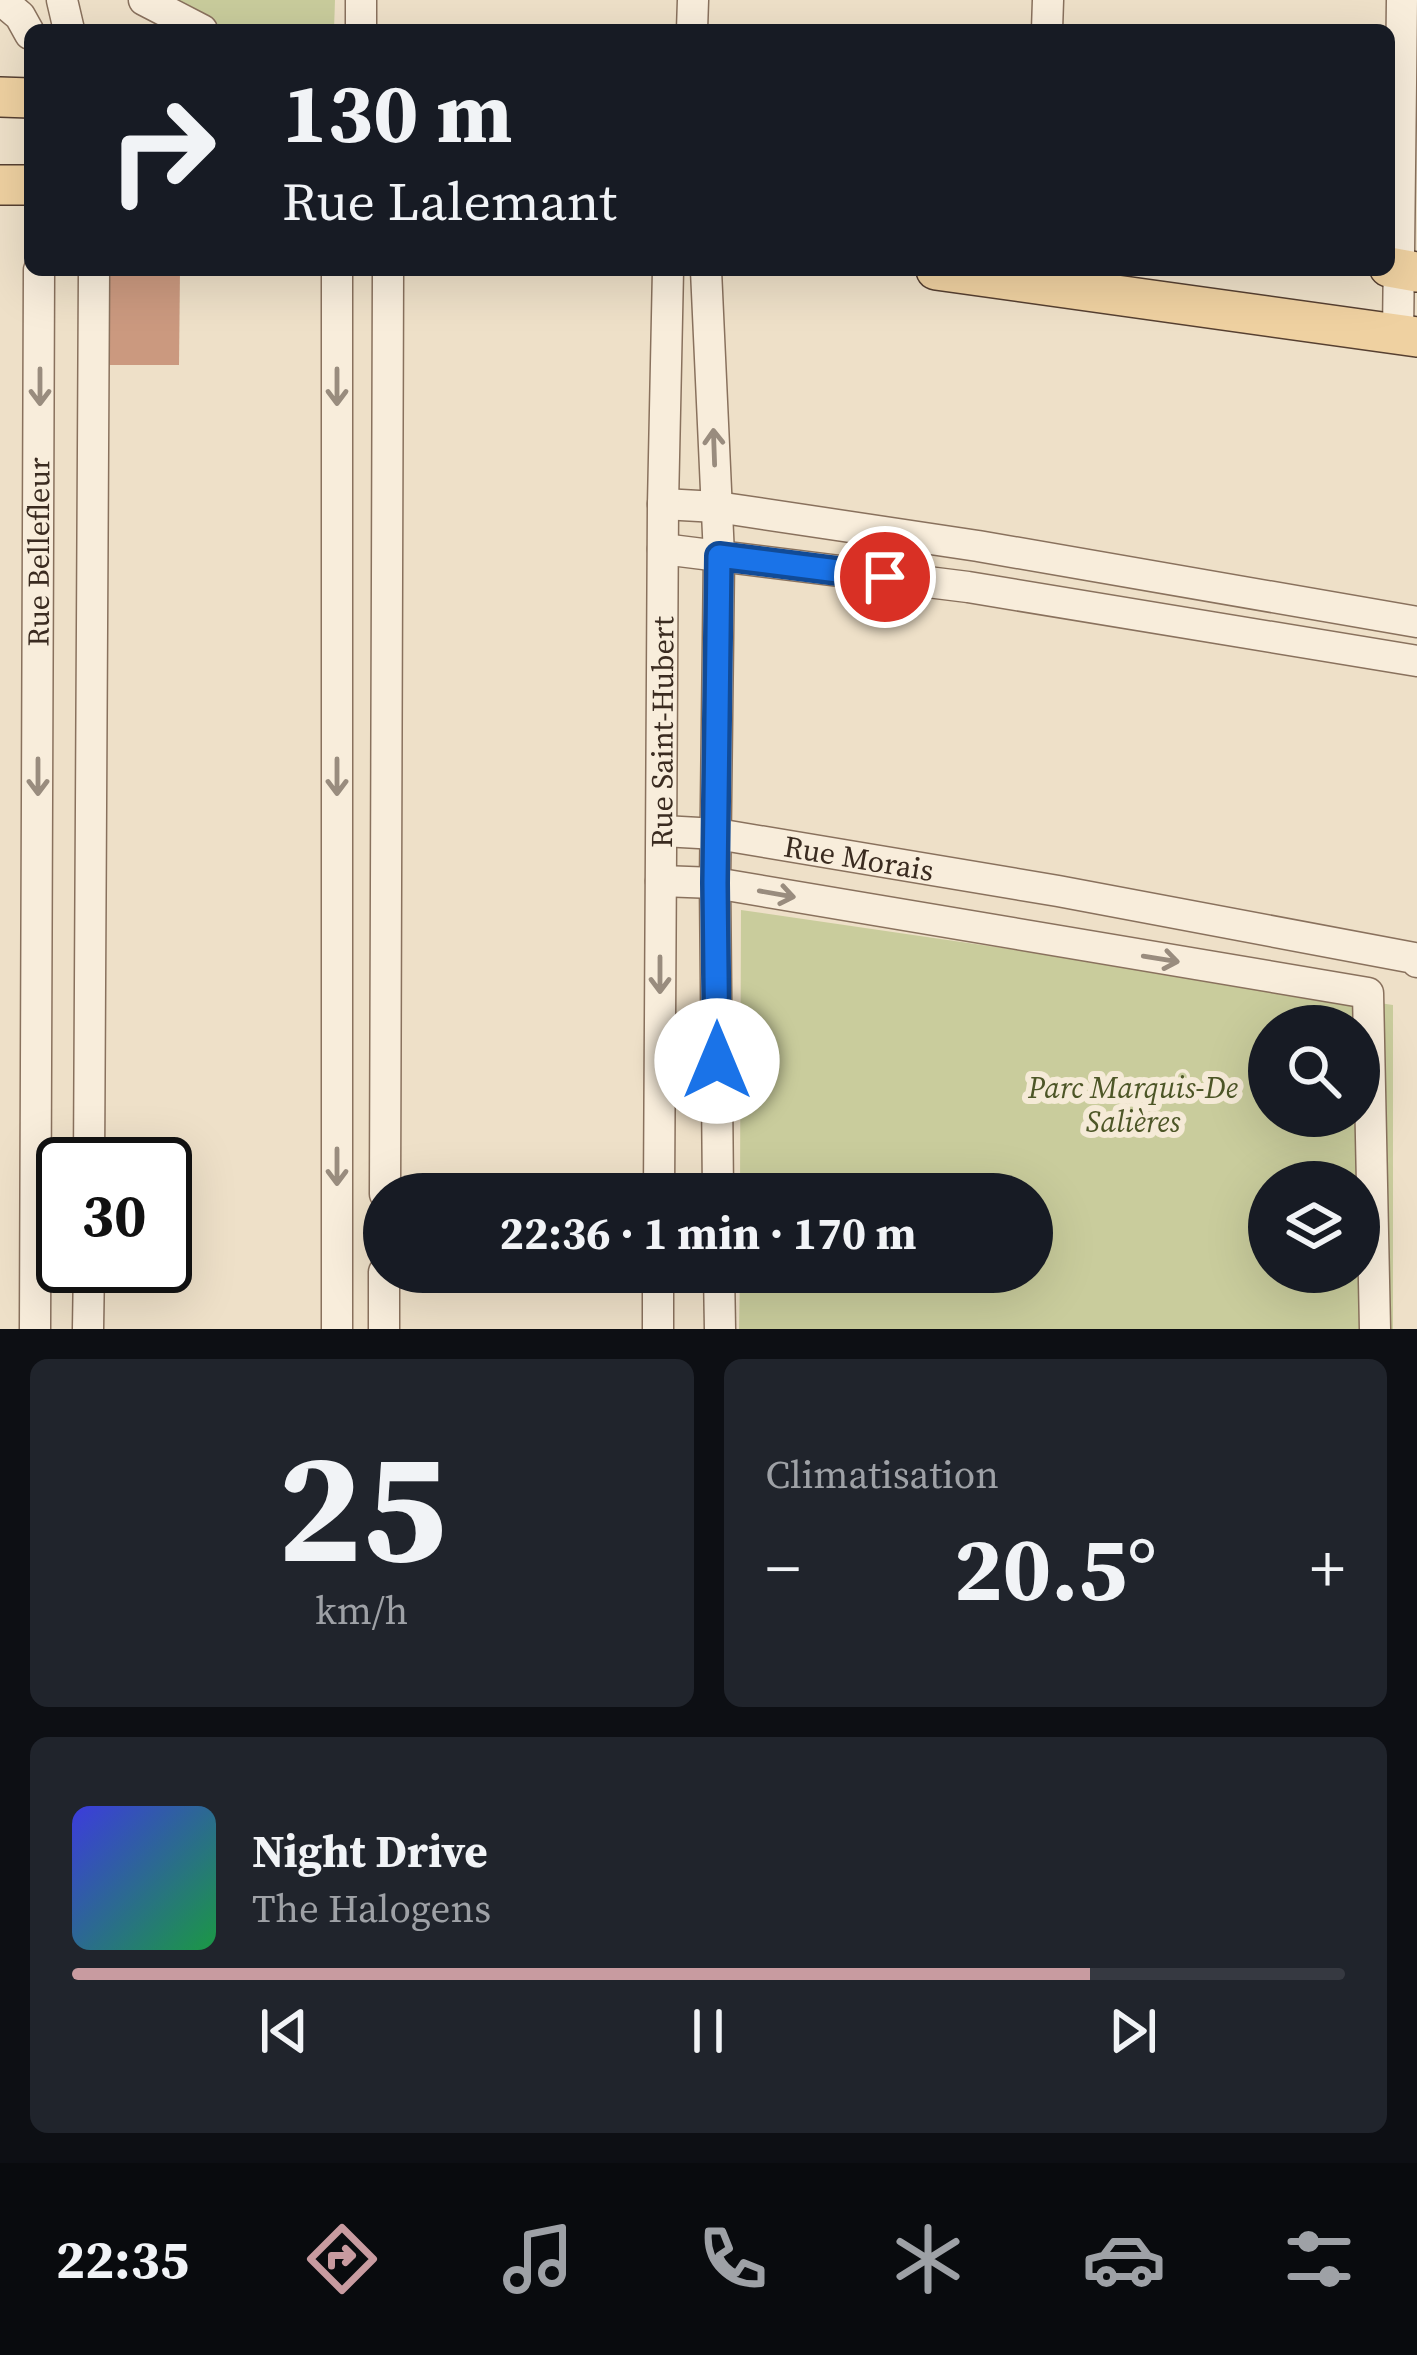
<!DOCTYPE html>
<html lang="fr">
<meta charset="utf-8">
<style>
:root{--surface:#171b24;--page:#20242c;--text:#f1f3f6;--muted:#9ea1a6;--line:#363941;--accent:#c89ba0}
body{margin:0;font-family:"Source Serif 4",serif;background:var(--page);color:var(--text);height:100vh;display:flex;flex-direction:column;font-size:45px;white-space:nowrap}
*{box-sizing:border-box;margin:0}
p{font-size:39px;color:var(--muted)}
.icon{flex:none;width:66px;height:66px;fill:none;stroke:currentColor;stroke-width:2;stroke-linecap:round;stroke-linejoin:round}
.map{position:relative;height:1329px;overflow:hidden}
.drawer{display:flex;flex-direction:column;gap:30px;padding:30px;background:#0d0f14;flex:1}
.drawer>*{flex:none}
.banner{position:absolute;left:24px;top:24px;width:1371px;height:252px;border-radius:18px;box-shadow:0 12px 48px #0002;background:#171b24;color:var(--text);overflow:hidden}
.fabs{position:absolute;left:1248px;top:1005px;display:grid;gap:24px}
.fabs a{display:grid;place-items:center;width:132px;height:132px;border-radius:50%;background:var(--surface);box-shadow:0 12px 48px #0002;font-size:60px}
.speed{position:absolute;left:36px;top:1137px;display:flex;gap:24px;font-size:60px;font-weight:700;text-align:center}
.speed>*{display:grid;place-content:center;width:156px;height:156px;border-radius:50%;background:var(--surface);box-shadow:0 12px 48px #0002;line-height:1}
.speed .limit{border:6px solid #111;border-radius:18px;background:#fff;color:#111}
.pin{position:absolute;display:grid;place-items:center;width:102px;height:102px;color:#fff;margin:-51px;border:6px solid #fff;border-radius:50%;box-shadow:0 3px 12px #0007}
.me{position:absolute;width:132px;margin:-66px;rotate:0deg;stroke-linejoin:round;filter:drop-shadow(0 0 9px #0008)}
.turn{display:flex;align-items:center;gap:42px;height:252px;padding:0 60px;font-size:54px}
.turn .icon{width:156px;height:156px;stroke-width:2.5}
.turn b{display:block;font-size:84px;line-height:102px}
.big{font-size:90px;font-weight:700;line-height:1.1}
.drawer .tile{flex:1;display:flex;flex-direction:column;justify-content:center;gap:18px;min-width:0;padding:0 42px;border-radius:18px;background:var(--page)}
.drawer .dial{align-items:center;gap:0}
.dial b{font-size:156px;line-height:1}
.song{display:flex;align-items:center;gap:36px}
.cover{width:144px;height:144px;border-radius:18px;background:linear-gradient(135deg,hsl(240 70% 55%),hsl(140 70% 35%))}
.played{height:12px;border-radius:6px;background:linear-gradient(90deg,var(--accent) 80%,var(--line) 80%)}
.keys{display:flex;justify-content:space-around;direction:ltr}
.heat{display:flex;justify-content:space-between;align-items:center;font-size:66px;direction:ltr}
.drawer .tiles{flex:1;display:grid;gap:30px;grid-template-columns:1fr 1fr}
.tile:last-child{grid-column:span 2}
.trip{position:absolute;left:363px;top:1173px;width:690px;height:120px;border-radius:60px;background:var(--surface);box-shadow:0 12px 48px #0002;font-weight:700;line-height:120px;text-align:center}
.menu{display:flex;height:192px;justify-content:space-around;align-items:center;background:#090b0e;color:var(--muted)}
.menu .icon{width:84px;height:84px}
.menu .current{color:var(--accent)}
.menu b{font-size:54px;color:var(--text)}
.map>svg:first-child{display:block}
</style>
<div class="map">
<svg width="1417" height="1329" viewBox="0 0 1417 1329">
<rect width="100%" height="100%" fill="#eee0c8"/>
<!-- green -->
<g fill="#c9cc9c" fill-rule="evenodd">
<polygon points="157,0 335,0 334,30 210,30"/>
<path d="M 741,910 L 1393,1005 L 1393,1329 L 739,1329 L 740,1272 L 1032,1272 L 1032,1194 L 740,1194 ZM 1269,1026 L 1359,1026 L 1359,1116 L 1269,1116 ZM 1269,1182 L 1359,1182 L 1359,1272 L 1269,1272 Z"/>
</g>
<!-- building -->
<polygon fill="#cb997f" points="105,270 180,270 179,365 105,365"/>
<g fill="none" stroke-linecap="round" stroke-linejoin="round">
<!-- minor casing -->
<g stroke="#89715d" stroke-width="33">
<g id="minor">
<polyline points="1,0 20,16 30,34"/>
<polyline points="62,0 69,30"/>
<polyline points="144,0 202,30"/>
<polyline points="361,30 361,0"/>
<polyline points="692,30 693,0"/>
<polyline points="1047,30 1048,0"/>
<polyline points="337,270 337,1329"/>
<polyline points="706,270 719,556 715,883 718,1194"/>
<polyline points="1398,335 1402,0"/>
<polyline points="663,504 717,507 978,546 1417,622"/>
<polyline points="663,549 968,587 1417,661"/>
<path id="s1" d="M 663,831 L 717,834 L 1058,891 L 1414,958 L 1417,962"/>
<polyline points="661,881 715,883 1368,993 1375,1329"/>
<polyline points="89,1164 94,270"/>
<polyline points="385,1194 388,270"/>
<path id="s2" d="M 659,1194 L 663,504 L 668,270"/>
<polyline points="719,1272 720,1329"/>
<path id="s3" d="M 35,1329 L 39,270"/>
<polyline points="88,1329 89,1266"/>
<polyline points="384,1329 384,1272"/>
<polyline points="658,1329 658,1272"/>
</g>
</g>
<!-- major casing -->
<g stroke="#574031" stroke-width="42">
<g id="major">
<polyline points="0,97 30,98"/>
<polyline points="0,185 30,185"/>
<polyline points="1389,267 1417,272"/>
<polyline points="936,270 1417,337"/>
</g>
</g>
<!-- minor -->
<use href="#minor" stroke="#f8eddb" stroke-width="30"/>
<!-- major -->
<use href="#major" stroke="#efd1a1" stroke-width="39"/>
</g>
<!-- one-way arrows -->
<defs><path id="oneway-shaft" d="M-6 0H5M1.5-3L5.5 0L1.5 3" fill="none" stroke-width="1.6" stroke-linecap="round" stroke-linejoin="round" transform="scale(3)"/></defs>
<g stroke="#998c7e">
<use href="#oneway-shaft" transform="translate(40 387) rotate(90)"/>
<use href="#oneway-shaft" transform="translate(337 387) rotate(90)"/>
<use href="#oneway-shaft" transform="translate(714 447) rotate(-92)"/>
<use href="#oneway-shaft" transform="translate(38 777) rotate(90)"/>
<use href="#oneway-shaft" transform="translate(337 777) rotate(90)"/>
<use href="#oneway-shaft" transform="translate(777 894) rotate(10)"/>
<use href="#oneway-shaft" transform="translate(1161 959) rotate(9)"/>
<use href="#oneway-shaft" transform="translate(660 975) rotate(90)"/>
<use href="#oneway-shaft" transform="translate(337 1167) rotate(90)"/>
</g>
<g fill="none" stroke-linecap="round" stroke-linejoin="round">
<!-- route casing -->
<g stroke="#114b97" stroke-width="30">
<polyline id="route" points="717,1061 715,883 719,556 885,577"/>
</g>
<!-- route -->
<use href="#route" stroke="#1a73e8" stroke-width="21"/>
</g>
<g text-anchor="middle" dominant-baseline="central" stroke-width="12" stroke-linejoin="round" paint-order="stroke">
<!-- street labels -->
<g font-size="30" fill="#3a2b20" stroke="#f5ead7">
<text stroke="none"><textPath href="#s3" startOffset="777">Rue Bellefleur</textPath></text>
<text stroke="none"><textPath href="#s2" startOffset="462">Rue Saint-Hubert</textPath></text>
<text stroke="none"><textPath href="#s1" startOffset="198">Rue Morais</textPath></text>
</g>
<!-- park labels -->
<g font-size="30" font-style="italic" fill="#4d5627" stroke="#f5ead7">
<text x="1133" y="1087">Parc Marquis-De<tspan x="1133" dy="34">Salières</tspan></text>
</g>
</g>
</svg>
<div class="fabs">
<a><svg class="icon" aria-label="search" viewBox="0 0 24 24"><circle cx="10" cy="10" r="6"/><path d="M15 15l6 6"/></svg></a>
<a><svg class="icon" aria-label="layers" viewBox="0 0 24 24"><path d="M12 4l9 5-9 5-9-5zM3 14l9 5 9-5"/></svg></a>
</div>
<div class="speed"><div class="limit">30</div></div>
<div class="pin" style="left:885px;top:577px;background:#d93025"><svg class="icon" aria-label="arrive" viewBox="0 0 24 24"><path d="M6 21V4h12l-3 4 3 4H6"/></svg></div>
<svg class="me" style="left:717px;top:1061px" viewBox="-20 -20 40 40"><circle r="19" fill="#fff"/><path d="M0-13L10 11 0 6-10 11z" fill="#1a73e8"/></svg>
<div class="trip">22:36 · 1 min · 170 m</div>
<div class="banner">
<div class="turn"><svg class="icon" aria-label="right" viewBox="0 0 24 24"><path d="M7 20v-9h11M14 6l5 5-5 5"/></svg><div><b>130 m</b>Rue Lalemant</div></div>
</div>
</div>
<section class="drawer">
<div class="tiles">
<div class="tile dial"><b>25</b><p>km/h</p></div>
<div class="tile"><p>Climatisation</p>
<div class="heat"><a>−</a><b class="big">20.5°</b><a>+</a></div>
</div>
<div class="tile">
<div class="song"><i class="cover"></i><div><b>Night Drive</b><p>The Halogens</p></div></div>
<div class="played"></div>
<div class="keys"><svg class="icon" aria-label="previous" viewBox="0 0 24 24"><path d="M18 5L8 12l10 7zM5 5v14"/></svg><svg class="icon" aria-label="pause" viewBox="0 0 24 24"><path d="M8 5v14M16 5v14"/></svg><svg class="icon" aria-label="next" viewBox="0 0 24 24"><path d="M6 5l10 7-10 7zM19 5v14"/></svg></div>
</div>
</div>
</section>
<nav class="menu">
<b>22:35</b>
<svg class="icon current" aria-label="directions" viewBox="0 0 24 24"><path d="M12 3l9 9-9 9-9-9zM9 14v-3h6M13 9l2 2-2 2"/></svg>
<svg class="icon" aria-label="music" viewBox="0 0 24 24"><path d="M9 18V5l10-2v13"/><circle cx="6" cy="18" r="3"/><circle cx="16" cy="16" r="3"/></svg>
<svg class="icon" aria-label="phone" viewBox="0 0 24 24"><path d="M5 4h4l2 5-3 2q2 4 5 5l2-3 5 2v4C11 20 4 13 5 4z"/></svg>
<svg class="icon" aria-label="climate" viewBox="0 0 24 24"><path d="M12 3v18M4 7l16 10M4 17L20 7"/></svg>
<svg class="icon" aria-label="car" viewBox="0 0 24 24"><path d="M5 17H2v-5l4-1 3-4h7l3 4 3 1v5h-3M9 17h6M6 11h13"/><circle cx="7" cy="17" r="2"/><circle cx="17" cy="17" r="2"/></svg>
<svg class="icon" aria-label="filters" viewBox="0 0 24 24"><path d="M4 7h16M4 17h16"/><circle cx="9" cy="7" r="2"/><circle cx="15" cy="17" r="2"/></svg>
</nav>
